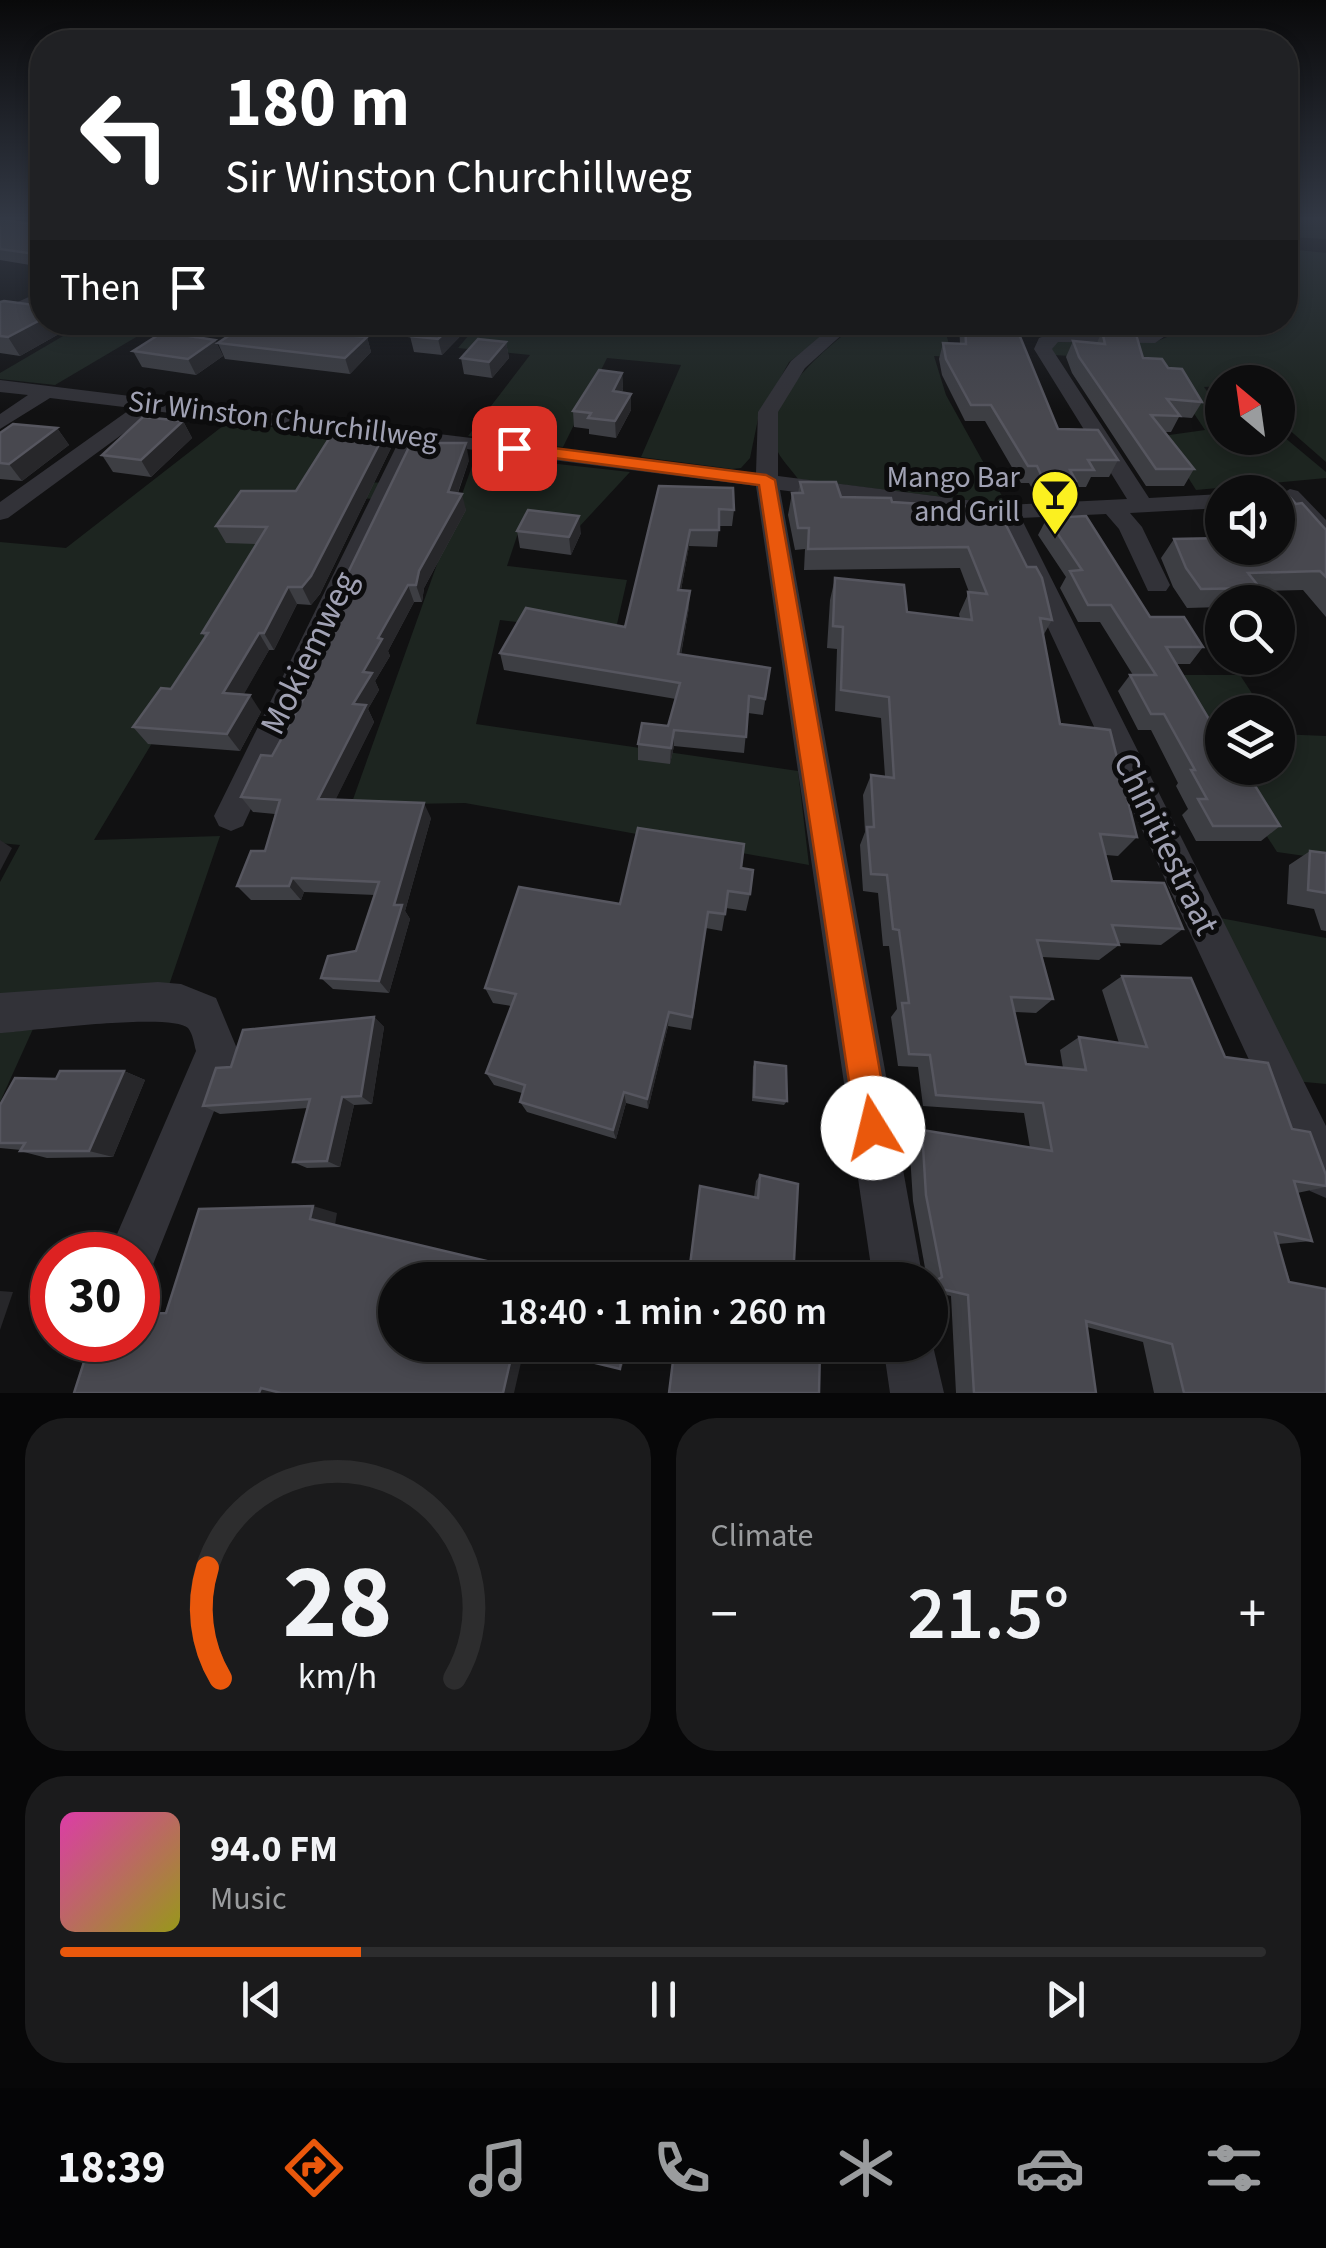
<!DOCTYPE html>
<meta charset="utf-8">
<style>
:root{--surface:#0d0d0e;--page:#1b1b1c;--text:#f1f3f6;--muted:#9a9c9e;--line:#2d2d2e;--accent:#ea580c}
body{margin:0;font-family:"Source Sans 3",sans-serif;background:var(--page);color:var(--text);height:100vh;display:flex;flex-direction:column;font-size:38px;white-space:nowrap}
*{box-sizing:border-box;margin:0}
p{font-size:32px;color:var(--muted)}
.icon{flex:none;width:55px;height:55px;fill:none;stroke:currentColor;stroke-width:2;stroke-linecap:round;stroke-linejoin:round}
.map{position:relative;height:1393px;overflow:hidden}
.sheet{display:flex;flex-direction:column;gap:25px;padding:25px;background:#070708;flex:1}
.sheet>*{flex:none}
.banner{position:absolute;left:30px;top:30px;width:1268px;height:305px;border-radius:40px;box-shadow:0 5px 15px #0003,0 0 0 2px var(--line);background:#202124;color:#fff;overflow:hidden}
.needle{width:65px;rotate:331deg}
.tools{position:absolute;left:1205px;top:365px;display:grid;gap:20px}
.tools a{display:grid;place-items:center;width:90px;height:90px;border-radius:50%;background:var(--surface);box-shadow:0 5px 15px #0003,0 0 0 2px var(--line);font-size:50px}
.speed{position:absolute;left:30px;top:1232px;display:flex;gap:20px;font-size:50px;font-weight:700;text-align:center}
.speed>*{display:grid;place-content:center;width:130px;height:130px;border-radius:50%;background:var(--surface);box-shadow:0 5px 15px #0003,0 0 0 2px var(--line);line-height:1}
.speed .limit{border:15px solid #d22;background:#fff;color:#111}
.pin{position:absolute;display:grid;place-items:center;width:85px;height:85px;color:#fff;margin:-42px;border-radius:20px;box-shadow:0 5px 15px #0006}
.me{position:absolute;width:110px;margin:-55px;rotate:351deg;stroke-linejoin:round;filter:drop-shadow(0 0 8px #0008)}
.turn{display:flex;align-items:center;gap:35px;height:210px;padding:0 30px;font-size:45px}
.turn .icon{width:130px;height:130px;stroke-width:2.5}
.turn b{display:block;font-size:70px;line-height:85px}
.then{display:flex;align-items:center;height:95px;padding:0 30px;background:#0003;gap:20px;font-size:38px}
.big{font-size:75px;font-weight:600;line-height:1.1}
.sheet .widget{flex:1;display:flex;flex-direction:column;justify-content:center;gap:15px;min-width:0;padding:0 35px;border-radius:40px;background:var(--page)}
.sheet .dial{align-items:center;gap:0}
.dial svg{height:260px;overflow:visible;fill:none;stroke:var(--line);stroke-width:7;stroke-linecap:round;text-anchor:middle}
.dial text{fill:var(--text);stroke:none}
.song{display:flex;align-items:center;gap:30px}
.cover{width:120px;height:120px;border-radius:15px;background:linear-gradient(135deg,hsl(320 70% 55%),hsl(60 70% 35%))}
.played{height:10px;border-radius:5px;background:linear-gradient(90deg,var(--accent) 25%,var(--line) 25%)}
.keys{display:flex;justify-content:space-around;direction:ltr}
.heat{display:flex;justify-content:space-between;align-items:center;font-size:55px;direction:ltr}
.sheet .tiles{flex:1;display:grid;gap:25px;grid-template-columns:1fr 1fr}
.widget:last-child{grid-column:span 2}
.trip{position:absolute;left:378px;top:1262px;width:570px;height:100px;border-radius:50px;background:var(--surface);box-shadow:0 5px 15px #0003,0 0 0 2px var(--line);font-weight:600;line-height:100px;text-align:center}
.tabs{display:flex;height:160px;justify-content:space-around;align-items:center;background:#050506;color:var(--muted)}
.tabs .icon{width:70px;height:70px}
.tabs .on{color:var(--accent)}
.tabs b{font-size:45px;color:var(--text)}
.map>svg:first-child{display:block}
</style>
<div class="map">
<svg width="1326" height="1393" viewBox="0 0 1326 1393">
<rect width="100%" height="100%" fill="#111112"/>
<!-- green -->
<g fill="#1d2520">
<polygon points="1285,217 1326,217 1326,239 1289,237 1298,250 1326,253 1326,462 1278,420 1278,382 1222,382 1222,386 1204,387 1222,411 1222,438 1278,438 1278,432 1326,472 1326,478 1196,490 1162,436 1205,430 1159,361 1053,355 1049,344 1057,340 1155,342 1167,337 1163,323 1285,322"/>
<polygon points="87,322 160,323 55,385 0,379 0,373"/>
<polygon points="479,323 841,323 789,362 758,419 750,458 741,468 732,469 641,457 681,365 607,358 563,447 468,436 530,355 458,348"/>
<path d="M 859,323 L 947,323 L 943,324 L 953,357 L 934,356 L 946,395 L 1007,505 L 798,479 C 792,470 779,458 776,447 C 760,401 827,347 859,323 Z"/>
<polygon points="228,422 344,435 312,480 388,483 379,499 300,496 94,840 220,836 167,991 0,1003 0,882 20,845 0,843 0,542 66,548"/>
<polygon points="476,455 630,472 579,527 522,521 507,566 627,580 615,633 500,620 476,724 798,771 809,865 465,803 351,805"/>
<polygon points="1164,675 1240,675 1264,712 1222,712 1222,767"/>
<polygon points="1278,734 1326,736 1326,859 1277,852 1223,768 1278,768"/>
<polygon points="1220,918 1326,938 1326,1084 1294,1081"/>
<polygon points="37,1020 0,1102 0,1023"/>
</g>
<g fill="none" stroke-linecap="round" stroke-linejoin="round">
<!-- minor -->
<g fill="#323238" fill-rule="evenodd">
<polygon points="42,291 42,302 0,322 0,310"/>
<polygon points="837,322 856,322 805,368 778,412 778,476 1006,505 1127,499 1034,349 1039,338 1055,332 1150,333 1148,322 1165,322 1168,334 1155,343 1058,342 1052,349 1149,498 1222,494 1222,508 1130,513 1142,527 1170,585 1166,591 1148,591 1119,529 1106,514 1021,518 1326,1126 1326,1198 1310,1191 997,518 780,490 923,1280 873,1280 756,486 419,443 243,826 231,831 219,826 214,816 399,441 154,411 8,518 0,520 0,502 132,408 50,398 0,429 0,414 28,395 0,392 0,380 756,473 758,412 791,361"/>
<polygon points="1290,489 1298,491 1326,520 1326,543 1317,540 1278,496"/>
<path d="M 158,982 L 181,984 L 216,998 L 238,1051 L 150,1272 L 138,1278 L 138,1255 L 108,1255 L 196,1051 C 194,1044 193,1034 188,1028 C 172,1012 29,1031 0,1033 L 0,993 Z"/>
<polygon points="930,1333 944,1393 890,1393 883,1345 930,1345"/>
</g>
</g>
<!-- wall -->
<g fill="#3d3e43">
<polygon points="0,221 42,225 42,267 0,260"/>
<polygon points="0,302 42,322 71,322 73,326 20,356 0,353"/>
<polygon points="249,322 321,322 324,333 367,337 371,352 350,374 225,359 218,343"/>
<polygon points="474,322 442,355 414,352 410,336"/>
<polygon points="959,322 1026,322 1024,330 1017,329 1058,429 1118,460 1109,477 1091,477 1086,487 1073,487 1068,498 1037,498 1029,483 1021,483 985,421 965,421 942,375 939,359 943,343 960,344"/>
<polygon points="1090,322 1126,322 1123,329 1091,329"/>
<polygon points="1102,331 1143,358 1168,368 1202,402 1192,418 1179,417 1171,432 1165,432 1194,469 1184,486 1146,486 1072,373 1066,357 1073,341 1097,343"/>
<polygon points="215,340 223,356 196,375 142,367 133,351"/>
<polygon points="506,342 509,358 492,378 464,374 461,358"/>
<polygon points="622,373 623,389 622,392 631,394 631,410 616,438 589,434 589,429 574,427 573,411"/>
<polygon points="183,421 192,438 151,477 113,472 102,455"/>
<polygon points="57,428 69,445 22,481 0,479 0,433"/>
<polygon points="391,448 320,594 311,605 297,604 274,650 269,650 243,695 261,712 240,751 148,744 133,727 171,689 206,638 202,633 257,544 226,543 216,526"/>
<polygon points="469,460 458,493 466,510 424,588 422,602 414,602 388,651 390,656 375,681 379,690 368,709 374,722 335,800 431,818 405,911 410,919 389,993 333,989 321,978 356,951 375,895 304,892 301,900 251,900 237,886 265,851 275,814 253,812 241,797 272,756 300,706 291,692 352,595 345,579"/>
<polygon points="800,482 841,497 998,509 1052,620 1043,636 1060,724 1137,837 1118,856 1106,855 1112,881 1183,929 1161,945 1118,943 1119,945 1099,960 1042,957 1053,999 1036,1013 1014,1012 1026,1064 1063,1068 1060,1050 1079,1037 1119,1043 1102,990 1122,976 1225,1057 1292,1129 1326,1175 1326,1187 1297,1193 1312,1241 1278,1244 1326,1393 1154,1393 1143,1342 1087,1327 1096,1393 956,1393 951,1296 930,1291 930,1280 925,1280 927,1279 913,1201 909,1139 922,1130 1030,1148 1024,1113 923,1106 918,1067 898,1066 891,1017 897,1009 889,946 883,946 878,893 863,891 860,845 865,832 863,795 871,775 885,776 881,718 835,711 837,649 827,648 830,600 835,578 907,612 960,619 959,614 969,592 960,568 804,570 805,549 795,550 788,515 792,493 798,493"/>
<polygon points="659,486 734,510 732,526 719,526 717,547 689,546 681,590 689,607 681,655 770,668 763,715 748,713 744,753 674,746 670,764 638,760 638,744 668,726 676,699 504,670 500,653 625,627"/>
<polygon points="1278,495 1296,504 1326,530 1326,617 1303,590 1257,591 1248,602 1222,602 1222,607 1187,608 1173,587 1161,558 1174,539 1278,548"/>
<polygon points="1047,518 1150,617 1203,647 1190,664 1177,664 1248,784 1280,826 1261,841 1196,841 1182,815 1188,809 1176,786 1178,783 1151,730 1138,730 1118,691 1130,675 1133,675 1100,622 1078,622 1060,588 1066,577 1038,535"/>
<polygon points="517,531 581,533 571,555 520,548"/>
<polygon points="1310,851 1326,853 1326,931 1321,930 1314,909 1287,904 1289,865"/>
<polygon points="741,868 750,894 746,911 726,908 722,931 706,928 691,1030 668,1026 648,1109 626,1103 616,1139 527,1112 520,1102 522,1093 494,1085 486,1073 511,1006 493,1003 485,988 620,904"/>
<polygon points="374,1017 384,1027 372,1104 354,1105 340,1167 307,1168 293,1162 308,1108 220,1114 203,1106 231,1067"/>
<polygon points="755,1062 787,1101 784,1105 752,1101 753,1067"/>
<polygon points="124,1071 145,1080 113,1157 47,1158 20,1151 21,1150 0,1148 0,1105 56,1079"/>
<polygon points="760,1175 793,1280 746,1280 689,1267 700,1186 754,1197 756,1181"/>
</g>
<!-- shaded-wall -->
<g fill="#27272a">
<polygon points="42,319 42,322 71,322 73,326 20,356 8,337"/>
<polygon points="312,322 321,322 324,333 301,331"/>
<polygon points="456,322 474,322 442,355 438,339"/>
<polygon points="367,337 371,352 350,374 345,358"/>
<polygon points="215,340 223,356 196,375 188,359"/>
<polygon points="506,342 509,358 492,378 489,362"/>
<polygon points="622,373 623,389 614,408 613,391"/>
<polygon points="631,394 631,410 616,438 615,421"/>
<polygon points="183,421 192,438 151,477 141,460"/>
<polygon points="57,428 69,445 22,481 9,464"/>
<polygon points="386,431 391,448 320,594 311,605 302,587"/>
<polygon points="466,443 469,460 452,509 448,492"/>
<polygon points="462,494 466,510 424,588 422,602 416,585 419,571"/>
<polygon points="579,516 581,533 571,555 569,537"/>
<polygon points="690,530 689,546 678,606 678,590"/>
<polygon points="408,585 414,602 388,651 390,656 375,681 379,690 368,709 374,722 328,815 318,799 353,704 363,672 378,638"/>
<polygon points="288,587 297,604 274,650 264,633"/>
<polygon points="690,591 689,607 678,671 678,654"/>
<polygon points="259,633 269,650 235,710 223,693"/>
<polygon points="250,695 261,712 240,751 227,734"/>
<polygon points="674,730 674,746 670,764 671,748"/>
<polygon points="424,803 431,818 405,911 410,919 389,993 379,981 394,905"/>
<polygon points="0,840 12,848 0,871"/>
<polygon points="292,878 304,892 301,900 289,886"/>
<polygon points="669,1012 668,1026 648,1109 647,1099"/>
<polygon points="374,1017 384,1027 372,1104 361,1096"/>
<polygon points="124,1071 145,1080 113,1157 89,1151"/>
<polygon points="624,1092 626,1103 616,1139 613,1130"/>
<polygon points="342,1097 354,1105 340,1167 327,1161"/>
<polygon points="313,1206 337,1213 335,1225 310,1219"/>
<polygon points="0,1291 13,1292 0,1330"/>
<polygon points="514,1345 525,1345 514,1393 503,1393"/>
<polygon points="624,1345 626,1345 623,1365 620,1369"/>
<polygon points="261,1388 289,1393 259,1393"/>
</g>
<!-- building -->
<g fill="#48484f" stroke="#56565f" stroke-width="2.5">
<polygon points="3,220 42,225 42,255 0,249 0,221"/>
<polygon points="4,301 42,306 42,319 8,337 0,336 0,302"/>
<polygon points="249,322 312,322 301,331 367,337 345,358 218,343"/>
<polygon points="424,322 456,322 438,339 410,336"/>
<polygon points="965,322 1014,322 1058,429 1098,430 1118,460 1088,460 1094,470 1070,470 1076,481 1044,481 1037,466 1028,466 991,405 971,405 946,359 943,343 966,344"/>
<polygon points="1102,331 1135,331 1143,358 1162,359 1168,368 1182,369 1202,402 1167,399 1180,416 1151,415 1194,469 1156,469 1079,357 1073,341 1105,344"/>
<polygon points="163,332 215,340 188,359 133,351"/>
<polygon points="478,339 506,342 489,362 461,358"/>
<polygon points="599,370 622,373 613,391 631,394 615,421 588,418 591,413 573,411"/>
<polygon points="143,417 183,421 141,460 102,455"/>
<polygon points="13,424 57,428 9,464 0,463 0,433"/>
<polygon points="386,431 311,576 302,587 288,587 264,633 259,633 223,693 250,695 227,734 133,727 161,688 171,689 208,633 202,633 267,527 216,526 241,491 296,491 332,434"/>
<polygon points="411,443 466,443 448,492 462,494 419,571 416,585 408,585 378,638 382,639 363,672 372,673 353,704 366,705 318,799 424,803 394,905 402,905 379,981 321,978 328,956 356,951 379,882 292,878 289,886 237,886 251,851 265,851 280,800 241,797 261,755 272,756 306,694 291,692 298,678 361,581 345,579"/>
<polygon points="800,482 836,482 841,497 891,498 892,502 998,509 1027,567 1036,567 1042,578 1052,620 1040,618 1060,724 1110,730 1137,837 1100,834 1112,881 1164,883 1183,929 1112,925 1119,945 1037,940 1053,999 1011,997 1026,1064 1086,1070 1079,1037 1147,1047 1122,976 1191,978 1225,1057 1268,1063 1292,1129 1310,1132 1326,1175 1326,1186 1294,1181 1312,1241 1275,1233 1289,1282 1326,1289 1326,1393 1184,1393 1172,1344 1086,1321 1096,1393 974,1393 968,1295 933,1287 933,1282 942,1277 926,1195 922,1130 1052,1151 1043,1103 936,1095 930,1055 909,1054 902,1003 909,1003 899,930 893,929 887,875 871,874 867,827 874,827 871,775 894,778 889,697 841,690 843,627 833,626 835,578 904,585 907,612 972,620 968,592 987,594 968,547 808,549 809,528 798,528 792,493 803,493"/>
<polygon points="659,486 733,488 734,510 719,509 719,530 690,530 678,590 690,591 678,654 770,668 765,699 749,696 746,737 674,730 671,748 638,744 642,723 668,726 680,683 500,653 526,608 625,627"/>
<polygon points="1278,495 1288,495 1296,504 1302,503 1326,530 1326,577 1320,571 1248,573 1260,588 1201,589 1186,568 1174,539 1222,538 1222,548 1278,548 1278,526 1285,526 1278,517"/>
<polygon points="528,510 579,516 569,537 517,531"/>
<polygon points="1086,516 1150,617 1184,617 1203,647 1166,647 1222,741 1222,768 1239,768 1248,784 1254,784 1280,826 1213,826 1198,799 1207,799 1191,770 1195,770 1164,714 1151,714 1130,675 1156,675 1111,605 1088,605 1070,571 1082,570 1047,518"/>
<polygon points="638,828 744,844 741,868 753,870 750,894 728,891 725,914 708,912 692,1017 669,1012 647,1099 624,1092 613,1130 520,1102 525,1085 486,1073 516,994 485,988 519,887 620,904"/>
<polygon points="1310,851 1326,853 1326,893 1308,890"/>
<polygon points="374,1017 361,1096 342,1097 327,1161 293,1162 310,1099 203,1106 216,1068 231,1067 243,1030"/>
<polygon points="755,1062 786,1066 787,1101 754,1097"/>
<polygon points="60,1071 124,1071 89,1151 20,1151 25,1143 0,1143 0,1105 15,1078 56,1079"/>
<polygon points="760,1175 798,1184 793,1280 756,1280 690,1265 700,1186 758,1198"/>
<polygon points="313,1206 310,1219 567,1280 395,1280 395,1345 514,1345 503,1393 281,1393 261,1388 259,1393 74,1393 91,1340 138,1340 138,1314 166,1313 199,1209"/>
<polygon points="521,1345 624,1345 620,1369"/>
<polygon points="675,1345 798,1345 820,1349 819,1393 669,1393"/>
</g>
<!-- sky -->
<linearGradient id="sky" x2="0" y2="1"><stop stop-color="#09090a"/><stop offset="0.53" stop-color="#323844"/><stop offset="1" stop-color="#323844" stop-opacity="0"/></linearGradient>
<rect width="1326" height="412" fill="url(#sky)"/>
<!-- route -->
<polygon fill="#ea580c" stroke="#983908" stroke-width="2.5" points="514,443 766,475 775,480 890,1128 885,1140 873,1145 861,1140 856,1128 759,485 509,452 509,445"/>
<!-- icons -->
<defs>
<g id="bar-pin" transform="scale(2.5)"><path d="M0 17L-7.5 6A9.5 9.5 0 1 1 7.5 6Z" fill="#fbf020" stroke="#0c0c0d"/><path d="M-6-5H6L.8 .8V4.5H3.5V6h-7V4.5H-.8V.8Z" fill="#111"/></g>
</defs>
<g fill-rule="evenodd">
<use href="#bar-pin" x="1055" y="494"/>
</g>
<g text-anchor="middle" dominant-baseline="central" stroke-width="10" stroke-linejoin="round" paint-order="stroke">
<!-- far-street labels -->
<g font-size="30" fill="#a1a2b4" stroke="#0c0c0d">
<text transform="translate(283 420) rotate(7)">Sir Winston Churchillweg</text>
</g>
<!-- far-poi labels -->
<g font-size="30" fill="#a1a2b4" stroke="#0c0c0d" text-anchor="end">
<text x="1020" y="477">Mango Bar<tspan x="1020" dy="34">and Grill</tspan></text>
</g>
<!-- street labels -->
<g font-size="35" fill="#a1a2b4" stroke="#0c0c0d">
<text transform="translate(309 653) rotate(-64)">Mokiemweg</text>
<text transform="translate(1166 844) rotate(64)">Chinitiestraat</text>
</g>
</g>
</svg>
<div class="tools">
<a><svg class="needle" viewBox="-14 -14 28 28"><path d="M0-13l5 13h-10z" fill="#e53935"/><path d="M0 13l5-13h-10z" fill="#9a9c9e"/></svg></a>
<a><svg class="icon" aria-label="sound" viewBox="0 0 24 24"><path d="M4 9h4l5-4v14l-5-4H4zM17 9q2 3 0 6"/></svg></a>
<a><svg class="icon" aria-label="search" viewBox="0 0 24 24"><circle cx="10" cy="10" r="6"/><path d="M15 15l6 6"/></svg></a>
<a><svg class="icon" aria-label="layers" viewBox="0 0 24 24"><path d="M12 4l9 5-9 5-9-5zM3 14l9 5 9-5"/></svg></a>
</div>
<div class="speed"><div class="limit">30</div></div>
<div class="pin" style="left:514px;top:448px;background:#d93025"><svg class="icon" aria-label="arrive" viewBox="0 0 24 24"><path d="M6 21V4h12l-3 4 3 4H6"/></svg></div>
<svg class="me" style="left:873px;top:1128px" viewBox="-20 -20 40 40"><circle r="19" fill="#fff"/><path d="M0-13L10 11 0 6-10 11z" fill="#ea580c"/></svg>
<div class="trip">18:40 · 1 min · 260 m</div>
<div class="banner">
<div class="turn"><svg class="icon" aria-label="left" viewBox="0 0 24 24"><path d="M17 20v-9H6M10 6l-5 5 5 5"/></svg><div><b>180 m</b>Sir Winston Churchillweg</div></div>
<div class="then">Then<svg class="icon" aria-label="arrive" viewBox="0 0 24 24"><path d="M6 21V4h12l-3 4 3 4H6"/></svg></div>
</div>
</div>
<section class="sheet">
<div class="tiles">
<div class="widget dial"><svg viewBox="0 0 100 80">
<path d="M14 69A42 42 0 1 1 86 69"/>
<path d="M14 69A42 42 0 0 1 10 35" stroke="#ea580c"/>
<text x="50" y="56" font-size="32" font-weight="700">28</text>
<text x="50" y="72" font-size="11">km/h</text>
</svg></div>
<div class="widget"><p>Climate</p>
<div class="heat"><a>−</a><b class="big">21.5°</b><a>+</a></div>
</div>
<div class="widget">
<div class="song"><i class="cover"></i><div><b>94.0 FM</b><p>Music</p></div></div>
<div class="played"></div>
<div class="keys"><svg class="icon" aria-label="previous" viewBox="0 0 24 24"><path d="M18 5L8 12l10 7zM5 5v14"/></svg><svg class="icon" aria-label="pause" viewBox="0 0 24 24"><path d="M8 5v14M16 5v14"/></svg><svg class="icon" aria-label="next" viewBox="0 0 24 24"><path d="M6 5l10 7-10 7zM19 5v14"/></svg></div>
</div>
</div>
</section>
<nav class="tabs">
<b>18:39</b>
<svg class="icon on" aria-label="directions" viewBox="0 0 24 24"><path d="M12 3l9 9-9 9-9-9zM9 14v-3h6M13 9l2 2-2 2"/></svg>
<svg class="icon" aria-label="music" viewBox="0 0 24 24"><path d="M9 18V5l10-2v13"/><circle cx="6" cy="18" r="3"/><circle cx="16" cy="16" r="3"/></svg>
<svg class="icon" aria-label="phone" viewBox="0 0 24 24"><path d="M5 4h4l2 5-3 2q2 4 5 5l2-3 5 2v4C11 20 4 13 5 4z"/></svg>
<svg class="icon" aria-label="climate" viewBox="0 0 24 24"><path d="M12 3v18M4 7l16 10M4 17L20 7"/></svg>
<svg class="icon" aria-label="car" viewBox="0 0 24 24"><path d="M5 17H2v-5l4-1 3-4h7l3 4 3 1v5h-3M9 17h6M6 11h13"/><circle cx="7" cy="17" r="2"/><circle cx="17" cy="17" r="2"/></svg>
<svg class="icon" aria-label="filters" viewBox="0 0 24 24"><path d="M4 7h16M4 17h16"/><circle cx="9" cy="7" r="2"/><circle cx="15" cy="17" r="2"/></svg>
</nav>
